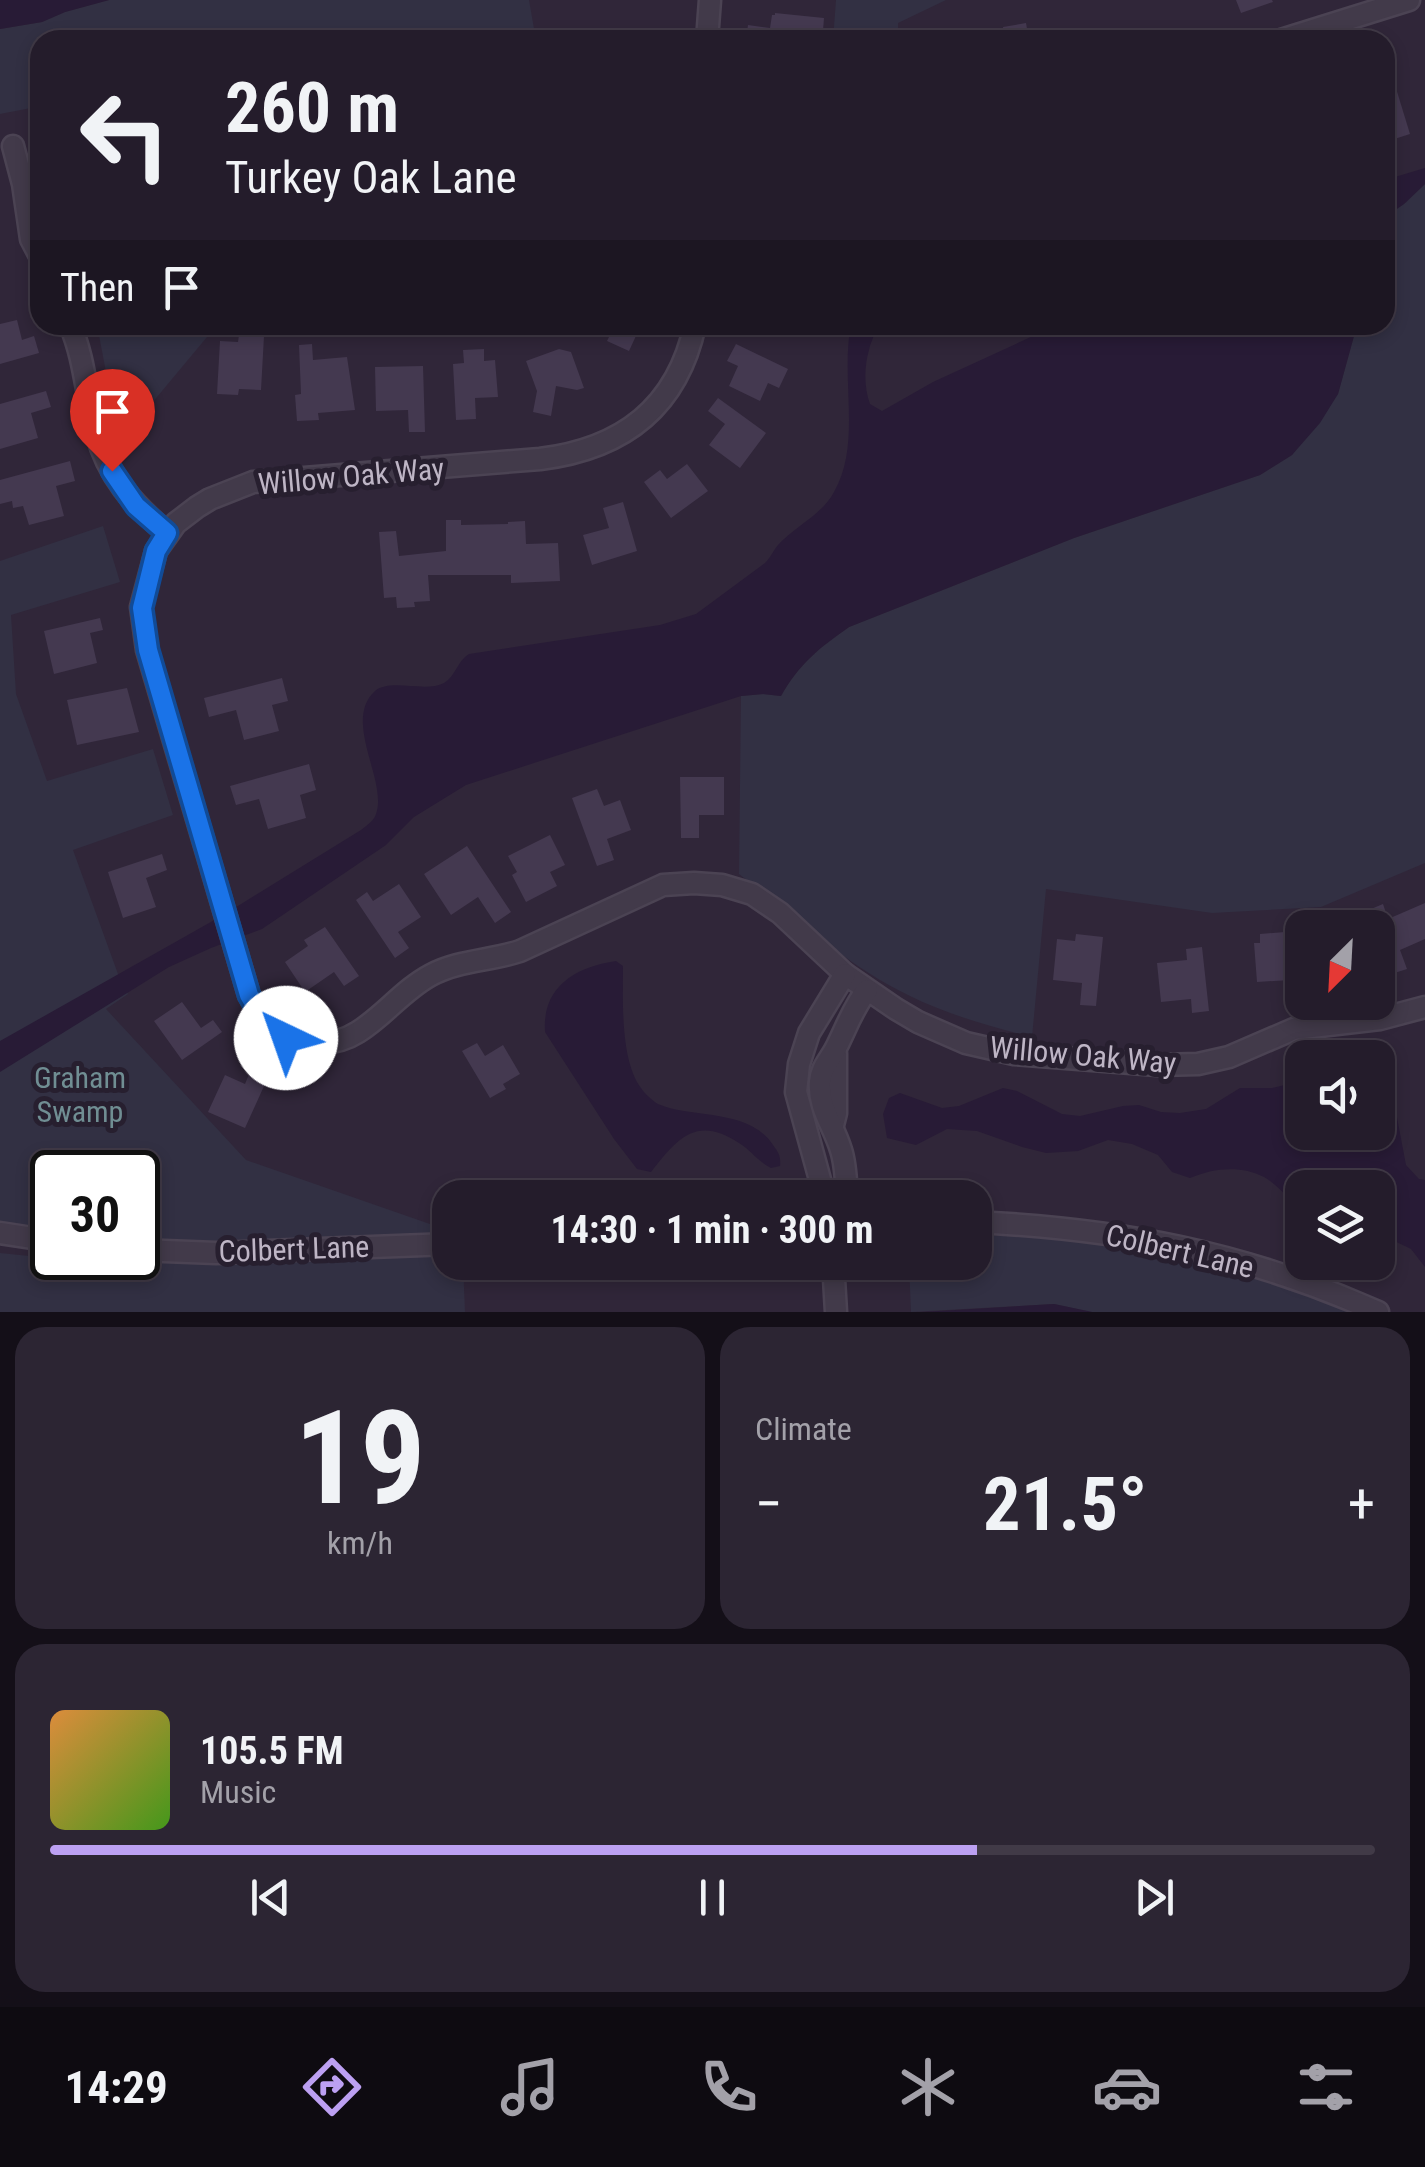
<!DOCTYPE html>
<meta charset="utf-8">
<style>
:root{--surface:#241c2b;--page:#2c2533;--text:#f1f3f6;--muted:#a3a1a9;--line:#413a47;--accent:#bca0f2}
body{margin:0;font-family:"Roboto Condensed",sans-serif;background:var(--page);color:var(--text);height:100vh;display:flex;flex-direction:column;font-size:38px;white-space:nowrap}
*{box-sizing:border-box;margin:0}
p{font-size:32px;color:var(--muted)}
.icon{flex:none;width:55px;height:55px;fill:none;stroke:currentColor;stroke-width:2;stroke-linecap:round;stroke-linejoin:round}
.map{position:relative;height:1312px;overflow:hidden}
.drawer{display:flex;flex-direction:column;gap:15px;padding:15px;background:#140f18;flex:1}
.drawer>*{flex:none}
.top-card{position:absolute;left:30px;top:30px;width:1365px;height:305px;border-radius:30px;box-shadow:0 5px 15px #0003,0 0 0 2px var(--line);background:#241c2b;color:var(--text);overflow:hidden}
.needle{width:65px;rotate:204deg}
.tools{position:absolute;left:1285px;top:910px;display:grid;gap:20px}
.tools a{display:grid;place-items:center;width:110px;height:110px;border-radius:20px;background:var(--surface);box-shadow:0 5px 15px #0003,0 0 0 2px var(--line);font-size:50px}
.speed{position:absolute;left:30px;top:1150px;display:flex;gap:20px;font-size:50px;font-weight:700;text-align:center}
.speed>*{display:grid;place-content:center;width:130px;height:130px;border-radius:50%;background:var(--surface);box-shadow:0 5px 15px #0003,0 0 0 2px var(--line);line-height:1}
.speed .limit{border:5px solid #111;border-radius:15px;background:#fff;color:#111}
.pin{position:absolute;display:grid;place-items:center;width:85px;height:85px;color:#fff;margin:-102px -42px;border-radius:50% 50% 50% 0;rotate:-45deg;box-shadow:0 0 10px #0007}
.pin .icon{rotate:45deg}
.me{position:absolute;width:110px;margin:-55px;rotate:318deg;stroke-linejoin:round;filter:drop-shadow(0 0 8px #0008)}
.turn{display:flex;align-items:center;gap:35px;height:210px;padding:0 30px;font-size:45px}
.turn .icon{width:130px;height:130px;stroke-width:2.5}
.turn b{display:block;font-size:70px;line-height:85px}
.then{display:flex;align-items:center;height:95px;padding:0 30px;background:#0003;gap:20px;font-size:38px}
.big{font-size:75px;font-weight:700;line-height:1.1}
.drawer .widget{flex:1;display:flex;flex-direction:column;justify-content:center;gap:15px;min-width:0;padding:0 35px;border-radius:30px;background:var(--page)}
.drawer .dial{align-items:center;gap:0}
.dial b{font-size:130px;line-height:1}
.song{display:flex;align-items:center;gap:30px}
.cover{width:120px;height:120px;border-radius:15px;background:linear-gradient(135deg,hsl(30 70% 55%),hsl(100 70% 35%))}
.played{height:10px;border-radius:5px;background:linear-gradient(90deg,var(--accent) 70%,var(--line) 70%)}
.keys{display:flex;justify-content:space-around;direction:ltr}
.heat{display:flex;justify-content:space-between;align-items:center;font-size:55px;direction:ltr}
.drawer .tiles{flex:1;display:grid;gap:15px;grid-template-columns:1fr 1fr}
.widget:last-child{grid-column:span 2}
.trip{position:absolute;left:432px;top:1180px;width:560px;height:100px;border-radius:30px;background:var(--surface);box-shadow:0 5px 15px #0003,0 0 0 2px var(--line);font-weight:700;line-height:100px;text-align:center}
.tabs{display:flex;height:160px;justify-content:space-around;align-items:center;background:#0e0b11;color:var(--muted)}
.tabs .icon{width:70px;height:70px}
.tabs .current{color:var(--accent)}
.tabs b{font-size:45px;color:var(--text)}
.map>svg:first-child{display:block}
</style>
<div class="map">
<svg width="1425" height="1312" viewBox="0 0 1425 1312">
<rect width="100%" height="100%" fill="#302639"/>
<!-- green -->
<g fill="#323043">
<polygon points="109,0 529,0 536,40 40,40 40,124 31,108 0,114 0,29 42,22 65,12"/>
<polygon points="836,0 946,0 898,23 898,40 833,40"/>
<path d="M 1425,184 L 1425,863 L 1321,907 L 1212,913 L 1046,889 L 1032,1037 C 989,1026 948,1015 908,995 C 846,965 793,916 739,874 L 741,696 L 763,694 L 781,696 C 799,664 819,648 849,627 L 1074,538 L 1260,475 L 1292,455 L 1338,394 L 1357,325 L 1385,325 L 1385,217 L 1404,204 Z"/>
<polygon points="97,325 217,325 122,439 110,393"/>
<polygon points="290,325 397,325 350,332"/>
<polygon points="103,526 120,582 11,615 16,694 47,781 153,749 173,815 73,850 118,974 128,994 106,1009 246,1160 450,1231 450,1236 185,1242 138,1238 138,1172 52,1172 52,1231 0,1224 0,561"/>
<path d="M 975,1235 C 1104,1236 1234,1264 1354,1312 L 1092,1312 L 1054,1304 L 911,1312 L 909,1263 L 975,1262 Z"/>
<path d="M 0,1253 C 150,1270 299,1262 450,1254 L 450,1262 L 463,1263 L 465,1312 L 0,1312 Z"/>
</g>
<!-- water -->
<g fill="#281b36">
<polygon points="0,0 109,0 65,12 42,22 0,29"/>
<polygon points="1425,168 1425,184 1404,204 1385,217 1385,180"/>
<path d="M 851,325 L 876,325 C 875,336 871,341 869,350 C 864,367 864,388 870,404 L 882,411 L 933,382 L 1057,325 L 1357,325 L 1338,394 L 1320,423 L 1292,455 L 1260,475 L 1074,538 L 849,627 C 819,648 799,664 781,696 L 763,694 L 741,696 L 466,785 L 414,817 L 386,845 L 262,929 L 211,948 L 169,967 L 0,1072 L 0,1041 L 225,914 L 361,830 C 367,825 374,821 376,814 C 388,781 342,721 375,691 C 391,678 425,693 444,683 C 456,676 457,661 469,654 L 660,625 L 696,614 L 765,563 C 771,557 773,551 778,545 C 795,526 822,515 834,492 C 862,443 840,379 851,325 Z"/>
<path d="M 616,961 L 623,966 C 623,1000 620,1060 641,1088 C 644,1093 653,1101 658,1104 C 693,1119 749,1108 773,1145 C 779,1153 781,1157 780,1166 L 771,1168 C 756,1160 752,1151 739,1143 C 696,1114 676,1140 651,1172 L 637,1169 L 614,1139 L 545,1032 C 542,987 575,967 616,961 Z"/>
<path d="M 1378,1065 L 1383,1067 L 1392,1091 L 1406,1165 L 1419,1179 L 1425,1180 L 1425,1267 L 1411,1249 L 1378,1233 L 1378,1188 L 1302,1188 L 1302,1210 C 1289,1200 1278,1185 1264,1177 C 1241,1165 1213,1168 1190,1178 L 1172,1172 L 1158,1155 L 1132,1144 L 1108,1140 L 1078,1151 L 1046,1153 L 1022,1147 L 977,1131 L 947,1129 L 916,1145 L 887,1138 L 883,1114 L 889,1098 L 900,1093 L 942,1108 L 959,1106 L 1003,1088 L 1017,1091 L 1062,1114 L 1080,1116 L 1123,1106 L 1139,1105 L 1161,1112 L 1180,1113 L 1206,1109 L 1240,1088 L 1272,1088 L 1298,1082 L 1302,1079 L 1302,1132 L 1378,1132 Z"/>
<polygon points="1054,1304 1092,1312 922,1312"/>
</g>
<!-- building -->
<g fill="#443950">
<polygon points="1236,0 1272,0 1273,2 1241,13"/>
<polygon points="775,13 824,18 823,31 819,31 818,40 746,40 748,25 770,28 772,15 775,15"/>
<polygon points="1026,23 1029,40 1005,40 1003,27"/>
<polygon points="1395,85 1410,134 1385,142 1385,88"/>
<polygon points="17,320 22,340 34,336 39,353 0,364 0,324"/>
<polygon points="615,325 641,325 629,351 607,341"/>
<polygon points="239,335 264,336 261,390 239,389 238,395 217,394 220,341 238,342"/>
<polygon points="312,344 313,360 347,357 355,410 318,413 319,420 297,421 295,395 301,394 299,345"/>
<polygon points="736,344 788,369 779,388 768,383 760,401 729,386 738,366 727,361"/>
<polygon points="484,349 484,361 495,360 498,397 475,398 476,419 456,420 453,364 464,363 463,350"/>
<polygon points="559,349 571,352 584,388 577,390 556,386 551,416 533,412 537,391 526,361"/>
<polygon points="423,366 425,432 409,432 408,410 376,411 375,367"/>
<polygon points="46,391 51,407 31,413 38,438 0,449 0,404"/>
<polygon points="718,398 766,433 740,468 709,445 725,424 708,411"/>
<polygon points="70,461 75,481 56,486 64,516 29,525 23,506 13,508 12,501 0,504 0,480"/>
<polygon points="687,464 708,491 671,518 644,482 660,470 667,479"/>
<polygon points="623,502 637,551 592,565 583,535 609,528 603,508"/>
<polygon points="446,520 461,520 461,525 508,524 508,522 525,521 526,544 558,543 560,581 511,583 511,575 428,575 430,601 414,602 415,607 397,608 396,597 384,598 379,532 396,531 399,556 446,551"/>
<polygon points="100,618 103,630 90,633 97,663 54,674 44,631"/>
<polygon points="282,678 288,701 272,705 279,731 244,740 236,710 209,717 204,698"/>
<polygon points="127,688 139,732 77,745 67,700"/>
<polygon points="309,764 316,790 300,795 306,818 268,829 259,799 236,805 230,786"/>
<polygon points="680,777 724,777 724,815 699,815 699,838 681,838"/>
<polygon points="597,789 604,806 620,800 631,830 607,839 614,860 597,866 572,798"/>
<polygon points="550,835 565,865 550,872 557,886 526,902 512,875 517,872 508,856"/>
<polygon points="467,846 511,912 495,923 478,897 451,915 424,874"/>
<polygon points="162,854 167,870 146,878 156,907 123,918 108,872"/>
<polygon points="399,884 421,917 398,932 409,948 395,958 356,900 367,892 373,901"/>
<polygon points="1425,903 1425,939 1400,950 1407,969 1388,975 1380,955 1378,956 1378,928 1346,928 1366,919 1364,912 1383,904 1388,919"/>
<polygon points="325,927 359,976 344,986 334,972 305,992 285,962 308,946 304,940"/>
<polygon points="1297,931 1302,988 1291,989 1291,980 1257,982 1254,943 1260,943 1260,934"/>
<polygon points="1076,934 1103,937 1096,1006 1080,1005 1082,983 1053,980 1057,939 1075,941"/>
<polygon points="1202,947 1209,1011 1192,1013 1191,999 1161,1002 1157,963 1187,960 1186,949"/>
<polygon points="182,1002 201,1028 213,1020 222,1032 182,1060 154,1021"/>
<polygon points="477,1043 485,1056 503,1045 520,1074 503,1084 506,1089 490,1098 462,1051"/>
<polygon points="252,1067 269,1075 245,1128 208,1112 225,1075 245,1084"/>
</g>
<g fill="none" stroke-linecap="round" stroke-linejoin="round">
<!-- minor casing -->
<g stroke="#4b4353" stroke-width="25">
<g id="minor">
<polyline points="707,40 710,0"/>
<polyline points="1281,40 1409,0"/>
<polyline points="13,146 23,184 31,239 40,256"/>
<path d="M 70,325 C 85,359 86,396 96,432 C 108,477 133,504 167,533"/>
<path d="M 695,325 C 677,408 622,449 540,459 L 253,482 L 210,499 L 197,507 L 176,523 L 156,551 L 141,607 L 147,650 L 249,995 C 254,1004 259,1015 265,1022 C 288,1046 330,1050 358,1032 C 384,1016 403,990 431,975 C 459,960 490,961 520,951 L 663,885 L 694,883 L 722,885 L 752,894 L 780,913 L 845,974 L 896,1009 L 918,1022 L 966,1043 L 1014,1054 L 1157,1065 L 1198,1064 L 1229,1057 L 1294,1029 L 1380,1019 L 1425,1007"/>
<polyline points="833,1125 836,1113 836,1054"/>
<polyline points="825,1198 796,1092 799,1064 809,1033 845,974"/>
<path d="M 847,1198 C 846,1182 846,1165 841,1150 C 834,1126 818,1108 820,1082 C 821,1067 831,1059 837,1046 C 847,1026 853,1008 867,990"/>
<path d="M 975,1222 C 1121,1229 1244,1252 1378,1312"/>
<polyline points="0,1233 52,1241"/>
<polyline points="138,1250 216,1253 450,1244"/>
<polyline points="833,1262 836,1312"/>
</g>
</g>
<!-- minor -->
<use href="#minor" stroke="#423a4a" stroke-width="20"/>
</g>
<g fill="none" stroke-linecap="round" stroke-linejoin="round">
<!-- route casing -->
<g stroke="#114b97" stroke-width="25">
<polyline id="route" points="112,471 136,506 167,533 156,551 142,608 148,650 249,995 264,1021 286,1038"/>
</g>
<!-- route -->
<use href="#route" stroke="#1a73e8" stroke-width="18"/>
</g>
<g text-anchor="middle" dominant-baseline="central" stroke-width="10" stroke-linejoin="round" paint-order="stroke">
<!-- street labels -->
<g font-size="30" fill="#beb5c5" stroke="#271f2f">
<text transform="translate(351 476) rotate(-5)">Willow Oak Way</text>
<text transform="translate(1083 1055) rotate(5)">Willow Oak Way</text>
<text transform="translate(294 1249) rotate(-2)">Colbert Lane</text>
<text transform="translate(1180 1251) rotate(13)">Colbert Lane</text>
</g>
<!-- park labels -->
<g font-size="30" fill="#708e93" stroke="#271f2f">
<text x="80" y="1077">Graham<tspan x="80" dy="34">Swamp</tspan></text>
</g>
</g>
</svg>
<div class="tools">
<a><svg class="needle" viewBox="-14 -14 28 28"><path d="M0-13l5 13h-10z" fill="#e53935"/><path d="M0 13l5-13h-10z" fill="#a3a1a9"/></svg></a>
<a><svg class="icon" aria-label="sound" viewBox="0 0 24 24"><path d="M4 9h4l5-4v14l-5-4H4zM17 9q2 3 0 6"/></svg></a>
<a><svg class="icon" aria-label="layers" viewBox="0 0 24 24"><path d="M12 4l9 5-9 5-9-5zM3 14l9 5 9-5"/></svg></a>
</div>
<div class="speed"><div class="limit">30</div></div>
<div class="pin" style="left:112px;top:471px;background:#d93025"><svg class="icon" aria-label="arrive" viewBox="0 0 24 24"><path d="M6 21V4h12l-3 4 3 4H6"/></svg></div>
<svg class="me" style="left:286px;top:1038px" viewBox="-20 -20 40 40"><circle r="19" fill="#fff"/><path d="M0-13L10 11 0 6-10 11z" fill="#1a73e8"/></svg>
<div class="trip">14:30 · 1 min · 300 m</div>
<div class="top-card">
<div class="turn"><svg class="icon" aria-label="left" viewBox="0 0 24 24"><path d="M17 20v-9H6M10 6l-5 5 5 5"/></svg><div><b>260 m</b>Turkey Oak Lane</div></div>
<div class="then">Then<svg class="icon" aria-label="arrive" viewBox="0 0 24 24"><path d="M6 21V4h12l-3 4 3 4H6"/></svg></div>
</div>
</div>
<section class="drawer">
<div class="tiles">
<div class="widget dial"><b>19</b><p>km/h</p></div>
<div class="widget"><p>Climate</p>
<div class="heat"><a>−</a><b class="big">21.5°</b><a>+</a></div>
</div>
<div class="widget">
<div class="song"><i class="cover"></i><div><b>105.5 FM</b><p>Music</p></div></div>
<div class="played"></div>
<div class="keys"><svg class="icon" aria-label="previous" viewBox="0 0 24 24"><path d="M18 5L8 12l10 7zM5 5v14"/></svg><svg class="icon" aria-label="pause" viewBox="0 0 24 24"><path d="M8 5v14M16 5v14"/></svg><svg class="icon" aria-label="next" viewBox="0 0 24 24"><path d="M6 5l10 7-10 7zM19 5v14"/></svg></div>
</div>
</div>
</section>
<nav class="tabs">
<b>14:29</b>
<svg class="icon current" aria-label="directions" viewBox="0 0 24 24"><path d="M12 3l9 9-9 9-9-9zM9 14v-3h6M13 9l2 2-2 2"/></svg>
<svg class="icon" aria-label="music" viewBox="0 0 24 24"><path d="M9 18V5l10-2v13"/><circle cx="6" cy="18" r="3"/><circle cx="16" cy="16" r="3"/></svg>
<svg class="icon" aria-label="phone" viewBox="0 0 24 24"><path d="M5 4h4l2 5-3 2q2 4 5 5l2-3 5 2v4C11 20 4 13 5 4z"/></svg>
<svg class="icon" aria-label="climate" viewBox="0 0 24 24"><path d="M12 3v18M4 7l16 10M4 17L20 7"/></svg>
<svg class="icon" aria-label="car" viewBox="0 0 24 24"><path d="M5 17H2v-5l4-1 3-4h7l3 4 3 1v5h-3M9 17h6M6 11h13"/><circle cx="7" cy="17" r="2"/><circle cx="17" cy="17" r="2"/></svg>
<svg class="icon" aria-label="filters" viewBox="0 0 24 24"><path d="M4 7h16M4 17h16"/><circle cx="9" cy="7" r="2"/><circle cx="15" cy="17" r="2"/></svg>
</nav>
